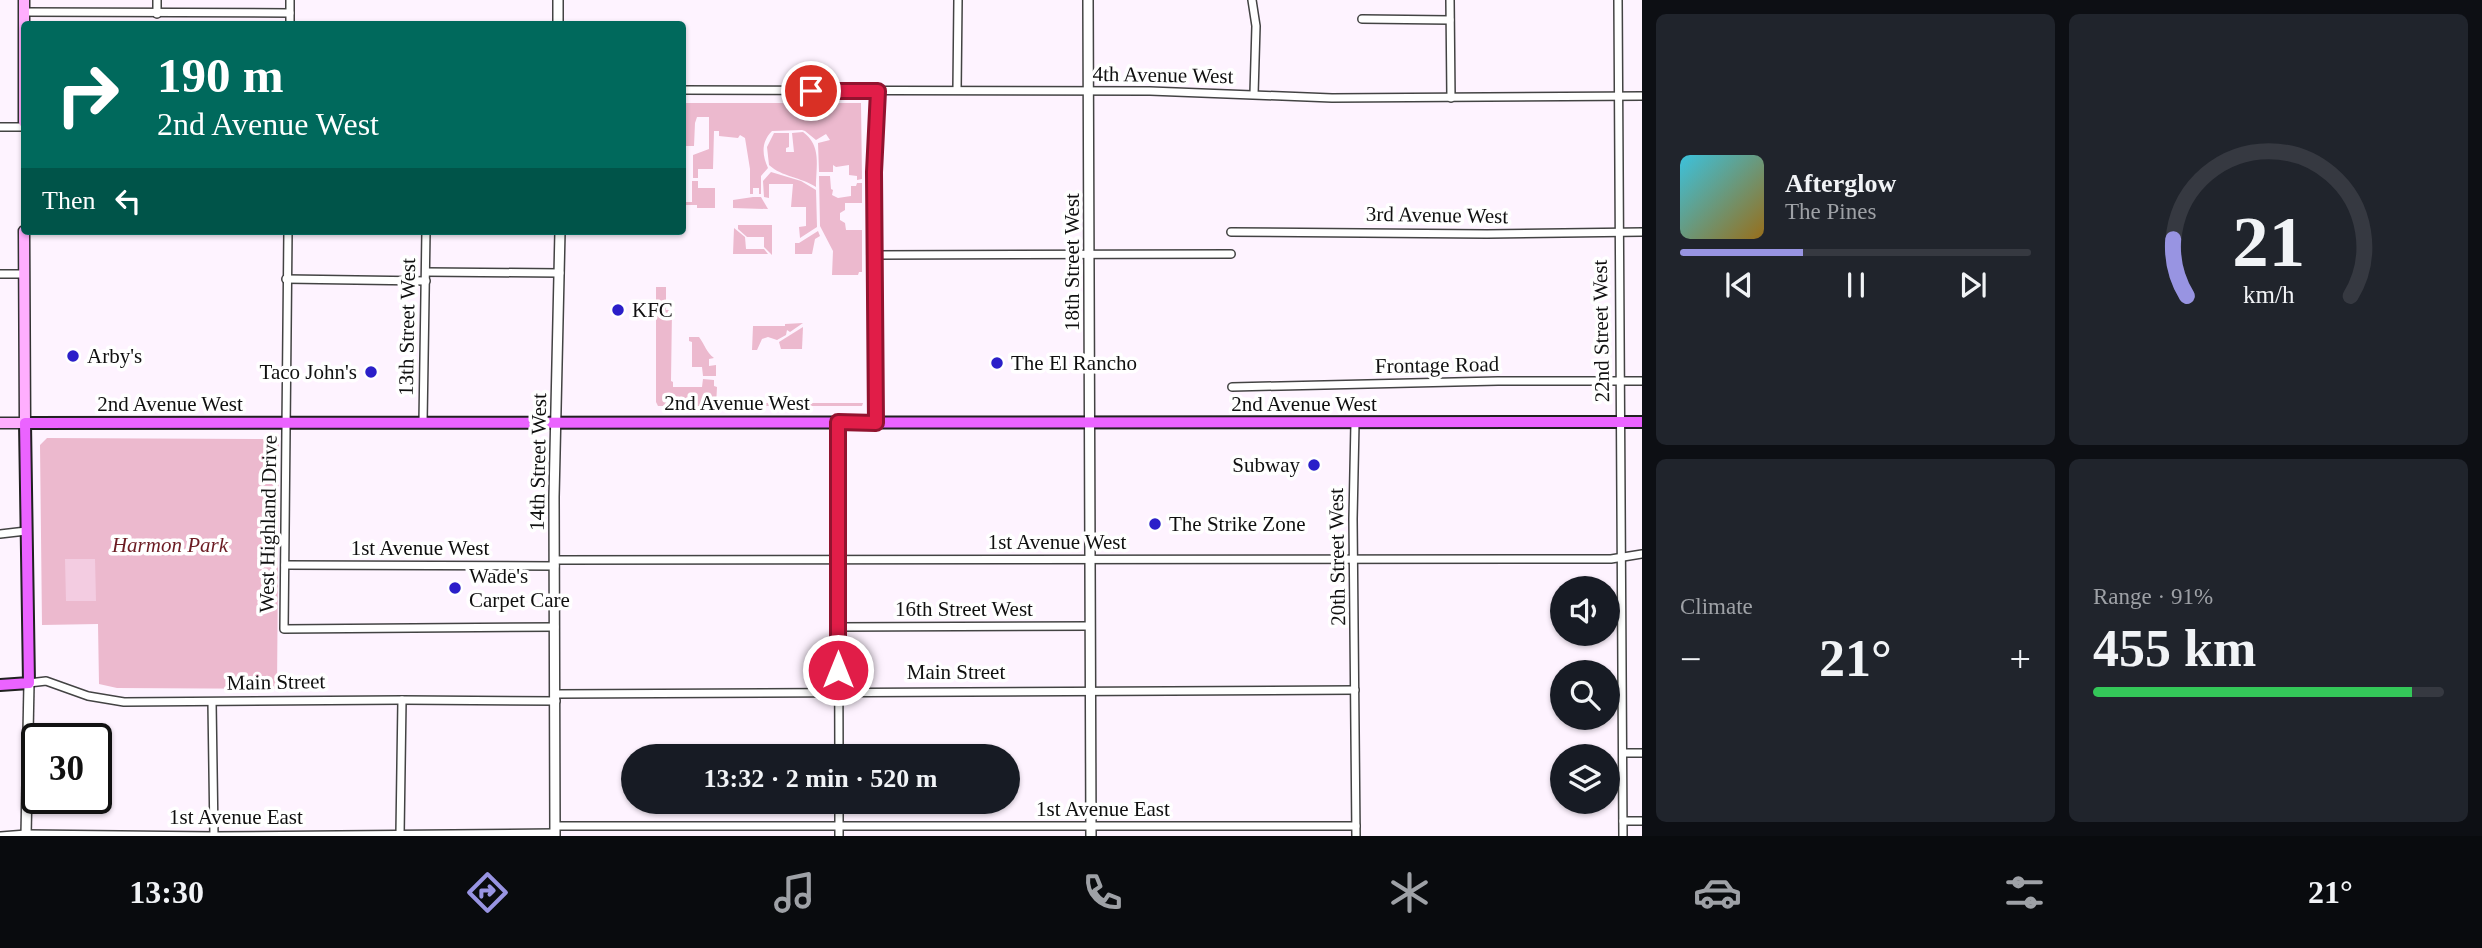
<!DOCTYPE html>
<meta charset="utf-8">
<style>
:root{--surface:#171b24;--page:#20242c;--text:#f1f3f6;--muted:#9ea1a6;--line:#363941;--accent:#9894e2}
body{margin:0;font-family:Georgia,serif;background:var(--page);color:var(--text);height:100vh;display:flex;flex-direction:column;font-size:26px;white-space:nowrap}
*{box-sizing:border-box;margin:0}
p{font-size:23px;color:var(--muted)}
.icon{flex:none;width:38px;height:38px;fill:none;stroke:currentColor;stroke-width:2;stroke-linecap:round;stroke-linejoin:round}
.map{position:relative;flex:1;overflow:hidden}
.side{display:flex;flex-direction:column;gap:14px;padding:14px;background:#0d0f14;width:840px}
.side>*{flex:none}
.top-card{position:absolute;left:21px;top:21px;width:665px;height:214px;border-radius:7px;box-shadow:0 2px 5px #0004;background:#00695c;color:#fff;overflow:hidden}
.fabs{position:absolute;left:1550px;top:576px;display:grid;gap:14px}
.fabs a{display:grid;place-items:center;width:70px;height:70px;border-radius:50%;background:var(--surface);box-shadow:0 2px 5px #0004;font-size:35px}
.speed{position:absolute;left:21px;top:723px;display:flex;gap:14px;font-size:35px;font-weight:700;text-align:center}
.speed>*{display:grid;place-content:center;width:91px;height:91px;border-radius:50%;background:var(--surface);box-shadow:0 2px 5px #0004;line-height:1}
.speed .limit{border:4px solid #111;border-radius:10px;background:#fff;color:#111}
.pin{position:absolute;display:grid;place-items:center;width:60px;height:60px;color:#fff;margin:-30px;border:4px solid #fff;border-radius:50%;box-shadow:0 2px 7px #0007}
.me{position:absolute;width:77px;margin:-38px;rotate:0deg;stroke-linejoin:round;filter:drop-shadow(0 0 5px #0008)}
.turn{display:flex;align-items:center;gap:24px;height:147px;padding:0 21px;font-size:32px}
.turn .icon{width:91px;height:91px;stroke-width:2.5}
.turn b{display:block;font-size:49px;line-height:60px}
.then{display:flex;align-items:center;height:66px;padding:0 21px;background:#0003;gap:14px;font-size:26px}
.big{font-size:52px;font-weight:700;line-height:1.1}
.side .card{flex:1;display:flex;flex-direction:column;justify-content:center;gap:10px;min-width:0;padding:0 24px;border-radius:10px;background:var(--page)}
.side .dial{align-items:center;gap:0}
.dial svg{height:182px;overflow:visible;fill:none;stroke:var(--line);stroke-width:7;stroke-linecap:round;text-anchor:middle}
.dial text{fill:var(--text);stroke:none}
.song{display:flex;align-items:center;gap:21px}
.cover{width:84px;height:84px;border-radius:10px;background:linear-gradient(135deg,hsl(190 70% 55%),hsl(40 70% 35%))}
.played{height:7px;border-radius:4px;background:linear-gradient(90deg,var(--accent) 35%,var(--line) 35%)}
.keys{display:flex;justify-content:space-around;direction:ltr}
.heat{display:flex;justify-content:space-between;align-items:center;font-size:38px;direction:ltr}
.charge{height:10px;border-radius:5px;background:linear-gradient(90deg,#34c759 91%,var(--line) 0)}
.side .tiles{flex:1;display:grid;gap:14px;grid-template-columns:repeat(2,1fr)}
.trip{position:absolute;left:621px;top:744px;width:399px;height:70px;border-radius:35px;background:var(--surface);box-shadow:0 2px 5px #0004;font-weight:700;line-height:70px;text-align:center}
.dock{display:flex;height:112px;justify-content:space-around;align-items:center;background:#090b0e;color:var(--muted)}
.dock .icon{width:49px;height:49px}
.dock .selected{color:var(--accent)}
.dock b{font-size:32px;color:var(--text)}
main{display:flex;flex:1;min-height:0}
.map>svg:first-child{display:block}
</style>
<main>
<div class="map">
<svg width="1642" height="836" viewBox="0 0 1642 836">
<rect width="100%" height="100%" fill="#fef3ff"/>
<!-- green -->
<g fill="#ecb9ce">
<path d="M 683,103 L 861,103 L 862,179 L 857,180 L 857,176 L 849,175 L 849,165 L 836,167 L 833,165 L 833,172 L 819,172 L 818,143 L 830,140 L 826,134 L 816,140 L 805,131 L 802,130 L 772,131 C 761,142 762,155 768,168 L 761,176 L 761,194 L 759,194 L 759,188 L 753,188 L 753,194 L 750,194 L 750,169 L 745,138 L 740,135 L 738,138 L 719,136 L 719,131 L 714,131 L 713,169 L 698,169 L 698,178 L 693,178 L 693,155 L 709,149 L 709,117 L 697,117 L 695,123 L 694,146 L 683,146 Z"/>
<path d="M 803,132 C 822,146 816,166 816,187 C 801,177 782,177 769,165 L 767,147 L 774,133 L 789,133 L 789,147 L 786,148 L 786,152 L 794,152 L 792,133 Z"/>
<polygon points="771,172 801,181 816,190 817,227 800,238 799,227 806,226 806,207 791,207 793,184 769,184 769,198 764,197 763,181"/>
<polygon points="819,176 830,176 831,189 833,190 832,195 838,198 851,196 851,186 856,186 857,183 862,183 862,203 845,203 845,210 840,213 840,220 845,223 846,230 862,230 862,272 859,272 858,275 832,275 833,251 820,226"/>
<polygon points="692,181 698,181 698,188 715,188 715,208 697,208 697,205 684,205 683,208 683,202 692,202"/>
<polygon points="753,197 761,197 768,209 733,208 733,200"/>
<polygon points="738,225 772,225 772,255 764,247 764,237 747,237 738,229"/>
<polygon points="734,228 745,237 746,249 764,249 768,254 733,254"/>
<polygon points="818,231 820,236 815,239 812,254 795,254 795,243 799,243"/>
<polygon points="656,287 666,287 666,310 672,310 671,381 673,382 673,387 702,387 703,379 714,380 714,386 717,387 716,406 658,406 656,402"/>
<polygon points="803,323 790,332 787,330 786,335 777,340 768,337 762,339 757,350 752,350 753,326 785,326 785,324"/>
<polygon points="803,327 802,349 781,349 779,342"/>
<path d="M 689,337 L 699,337 C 705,345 706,352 714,358 L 709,359 L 709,366 L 716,365 L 716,376 L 703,376 L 702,367 L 692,367 L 692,342 L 689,341 Z"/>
<polygon points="735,403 863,403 862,406 734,406"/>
<polygon points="47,438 279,439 277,689 117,688 99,684 98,624 42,625 40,445"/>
</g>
<!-- pitch -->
<polygon fill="#f3cce1" points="65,559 95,559 96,601 66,601"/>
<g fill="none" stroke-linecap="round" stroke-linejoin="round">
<!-- minor casing -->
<g stroke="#434343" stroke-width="10">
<g id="minor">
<polyline points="290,0 290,24"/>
<polyline points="1252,0 1256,26 1254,94"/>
<polyline points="1450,0 1451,98"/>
<polyline points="1618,0 1623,836"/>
<polyline points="24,12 290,13"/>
<polyline points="157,14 157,0"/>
<polyline points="1362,19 1450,20"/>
<polyline points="682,90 1150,91 1332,98 1642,96"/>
<polyline points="957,90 958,0"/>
<polyline points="0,127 24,127"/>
<polyline points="288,231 284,629 555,627"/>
<polyline points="1231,232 1487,234 1642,232"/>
<polyline points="875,255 1231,254"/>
<polyline points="426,272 560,273"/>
<polyline points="0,274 23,274"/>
<polyline points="286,279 426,281"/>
<polyline points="1232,387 1498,381 1642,381"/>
<polyline points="838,422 839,756"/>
<polyline points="423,423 426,231"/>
<polyline points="876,423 874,172 878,91"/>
<polyline points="1355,423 1353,519 1356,836"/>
<polyline points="0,534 26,531"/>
<polyline points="555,560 1576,559 1611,559 1642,554"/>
<polyline points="285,565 555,566"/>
<polyline points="838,627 1089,626"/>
<polyline points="29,683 46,681 88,696 124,702 402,700 556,701"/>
<polyline points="556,694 1355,690"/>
<polyline points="212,702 214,836"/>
<polyline points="1623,753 1642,753"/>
<polyline points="839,802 839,836"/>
<polyline points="1623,821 1642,821"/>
<polyline points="555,826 1356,826"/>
<polyline points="400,834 402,700"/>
<polyline points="1,836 26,834 214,836 555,833"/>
</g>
</g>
<!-- tertiary casing -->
<g stroke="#434343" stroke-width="12">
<g id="tertiary">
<polyline points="558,0 558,24"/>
<polyline points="1088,0 1091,836"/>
<polyline points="26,836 29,683"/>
<polyline points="555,836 554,497 560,231"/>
</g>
</g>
<!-- secondary casing -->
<g stroke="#323232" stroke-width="13">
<g id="secondary">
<polyline points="24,0 24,122"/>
<polyline points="0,423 25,423 24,231"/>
</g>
</g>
<!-- primary casing -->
<g stroke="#212121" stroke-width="14">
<polyline id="primary" points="0,685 29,683 25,423 1642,422"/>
</g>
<!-- minor -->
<use href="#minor" stroke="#fff" stroke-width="7"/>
<!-- tertiary -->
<use href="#tertiary" stroke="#fff" stroke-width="9"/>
<!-- secondary -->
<use href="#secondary" stroke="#ffaefe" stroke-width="10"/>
<!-- primary -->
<use href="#primary" stroke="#eb63ff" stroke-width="10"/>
</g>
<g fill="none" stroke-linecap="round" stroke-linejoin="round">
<!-- route casing -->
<g stroke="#92132f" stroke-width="18">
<polyline id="route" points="811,91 878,91 874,172 876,423 838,422 838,670"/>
</g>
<!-- route -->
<use href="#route" stroke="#e11d48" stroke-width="12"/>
</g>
<!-- markers -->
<g fill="#2b1fc9" stroke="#fff" stroke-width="2.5">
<circle cx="618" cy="310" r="7"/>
<circle cx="73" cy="356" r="7"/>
<circle cx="997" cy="363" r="7"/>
<circle cx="371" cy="372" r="7"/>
<circle cx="1314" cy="465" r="7"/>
<circle cx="1155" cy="524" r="7"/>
<circle cx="455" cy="588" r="7"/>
</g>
<g text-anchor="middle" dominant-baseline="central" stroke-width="7" stroke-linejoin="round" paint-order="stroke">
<!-- street labels -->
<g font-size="21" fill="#101010" stroke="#fff">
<text transform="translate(1163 75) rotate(1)">4th Avenue West</text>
<text transform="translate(1437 215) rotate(1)">3rd Avenue West</text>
<text transform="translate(1072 262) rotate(-90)">18th Street West</text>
<text transform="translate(407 327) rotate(-89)">13th Street West</text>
<text transform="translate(1601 331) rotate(-91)">22nd Street West</text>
<text transform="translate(1437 365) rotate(-1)">Frontage Road</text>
<text x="737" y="403">2nd Avenue West</text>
<text x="170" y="404">2nd Avenue West</text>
<text x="1304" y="404">2nd Avenue West</text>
<text transform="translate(538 462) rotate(-89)">14th Street West</text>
<text transform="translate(268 524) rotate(-89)">West Highland Drive</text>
<text x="1057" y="542">1st Avenue West</text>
<text x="420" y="548">1st Avenue West</text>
<text transform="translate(1337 557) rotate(-91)">20th Street West</text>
<text x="964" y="609">16th Street West</text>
<text x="956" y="672">Main Street</text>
<text transform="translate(276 682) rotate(-1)">Main Street</text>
<text x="1103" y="809">1st Avenue East</text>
<text x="236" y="817">1st Avenue East</text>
</g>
<!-- poi labels -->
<g font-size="21" fill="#101010" stroke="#fff" text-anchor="start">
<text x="632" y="310">KFC</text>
<text x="87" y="356">Arby's</text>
<text x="1011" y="363">The El Rancho</text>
<text x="357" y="372" text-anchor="end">Taco John's</text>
<text x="1300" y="465" text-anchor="end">Subway</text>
<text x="1169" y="524">The Strike Zone</text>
<text x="469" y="576">Wade's<tspan x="469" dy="24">Carpet Care</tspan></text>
</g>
<!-- park labels -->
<g font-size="21" font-style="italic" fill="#6c1c23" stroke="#fff">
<text x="170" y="545">Harmon Park</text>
</g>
</g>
</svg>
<div class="fabs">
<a><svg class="icon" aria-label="sound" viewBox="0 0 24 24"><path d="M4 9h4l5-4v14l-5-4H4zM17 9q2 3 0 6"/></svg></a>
<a><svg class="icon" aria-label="search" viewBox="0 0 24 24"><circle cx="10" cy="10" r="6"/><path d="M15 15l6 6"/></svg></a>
<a><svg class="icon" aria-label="layers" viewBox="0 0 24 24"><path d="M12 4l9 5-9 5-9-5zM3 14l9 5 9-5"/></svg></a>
</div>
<div class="speed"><div class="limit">30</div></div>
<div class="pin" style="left:811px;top:91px;background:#d93025"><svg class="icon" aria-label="arrive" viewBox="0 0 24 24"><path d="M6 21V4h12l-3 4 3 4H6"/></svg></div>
<svg class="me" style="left:838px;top:670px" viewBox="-20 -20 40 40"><circle r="17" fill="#e11d48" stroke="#fff" stroke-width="3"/><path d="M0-11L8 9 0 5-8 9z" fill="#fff"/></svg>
<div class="trip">13:32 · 2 min · 520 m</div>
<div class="top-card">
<div class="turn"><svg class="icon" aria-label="right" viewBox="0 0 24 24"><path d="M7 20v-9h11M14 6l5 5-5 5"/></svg><div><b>190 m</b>2nd Avenue West</div></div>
<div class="then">Then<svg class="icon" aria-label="left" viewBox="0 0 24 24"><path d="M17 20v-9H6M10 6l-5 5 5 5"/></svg></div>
</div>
</div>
<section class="side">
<div class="tiles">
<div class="card">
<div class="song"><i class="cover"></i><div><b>Afterglow</b><p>The Pines</p></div></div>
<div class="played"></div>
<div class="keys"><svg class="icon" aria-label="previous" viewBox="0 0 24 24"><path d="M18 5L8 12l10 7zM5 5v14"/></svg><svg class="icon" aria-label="pause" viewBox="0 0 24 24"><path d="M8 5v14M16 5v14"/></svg><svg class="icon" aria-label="next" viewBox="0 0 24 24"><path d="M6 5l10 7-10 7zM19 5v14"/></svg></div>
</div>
<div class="card dial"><svg viewBox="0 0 100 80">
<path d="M14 69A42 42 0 1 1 86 69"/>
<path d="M14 69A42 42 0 0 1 8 44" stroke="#9894e2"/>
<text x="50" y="56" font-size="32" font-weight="700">21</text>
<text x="50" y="72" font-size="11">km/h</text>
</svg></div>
<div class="card"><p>Climate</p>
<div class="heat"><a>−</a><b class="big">21°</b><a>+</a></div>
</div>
<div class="card"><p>Range · 91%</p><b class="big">455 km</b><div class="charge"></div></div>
</div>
</section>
</main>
<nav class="dock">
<b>13:30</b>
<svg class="icon selected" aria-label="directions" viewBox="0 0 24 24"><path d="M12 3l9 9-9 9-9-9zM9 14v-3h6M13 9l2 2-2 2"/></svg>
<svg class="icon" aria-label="music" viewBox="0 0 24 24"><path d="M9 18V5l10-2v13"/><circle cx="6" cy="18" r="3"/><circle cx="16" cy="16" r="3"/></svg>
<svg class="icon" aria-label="phone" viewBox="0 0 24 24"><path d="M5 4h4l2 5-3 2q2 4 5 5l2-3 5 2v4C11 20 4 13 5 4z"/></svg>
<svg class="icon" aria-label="climate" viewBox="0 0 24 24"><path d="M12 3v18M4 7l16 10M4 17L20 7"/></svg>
<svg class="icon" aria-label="car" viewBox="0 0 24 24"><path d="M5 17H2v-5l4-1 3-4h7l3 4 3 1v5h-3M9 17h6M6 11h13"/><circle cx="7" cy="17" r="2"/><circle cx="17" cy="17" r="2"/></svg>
<svg class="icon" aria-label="filters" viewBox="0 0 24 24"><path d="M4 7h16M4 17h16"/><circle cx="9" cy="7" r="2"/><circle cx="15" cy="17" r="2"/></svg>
<b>21°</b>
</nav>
